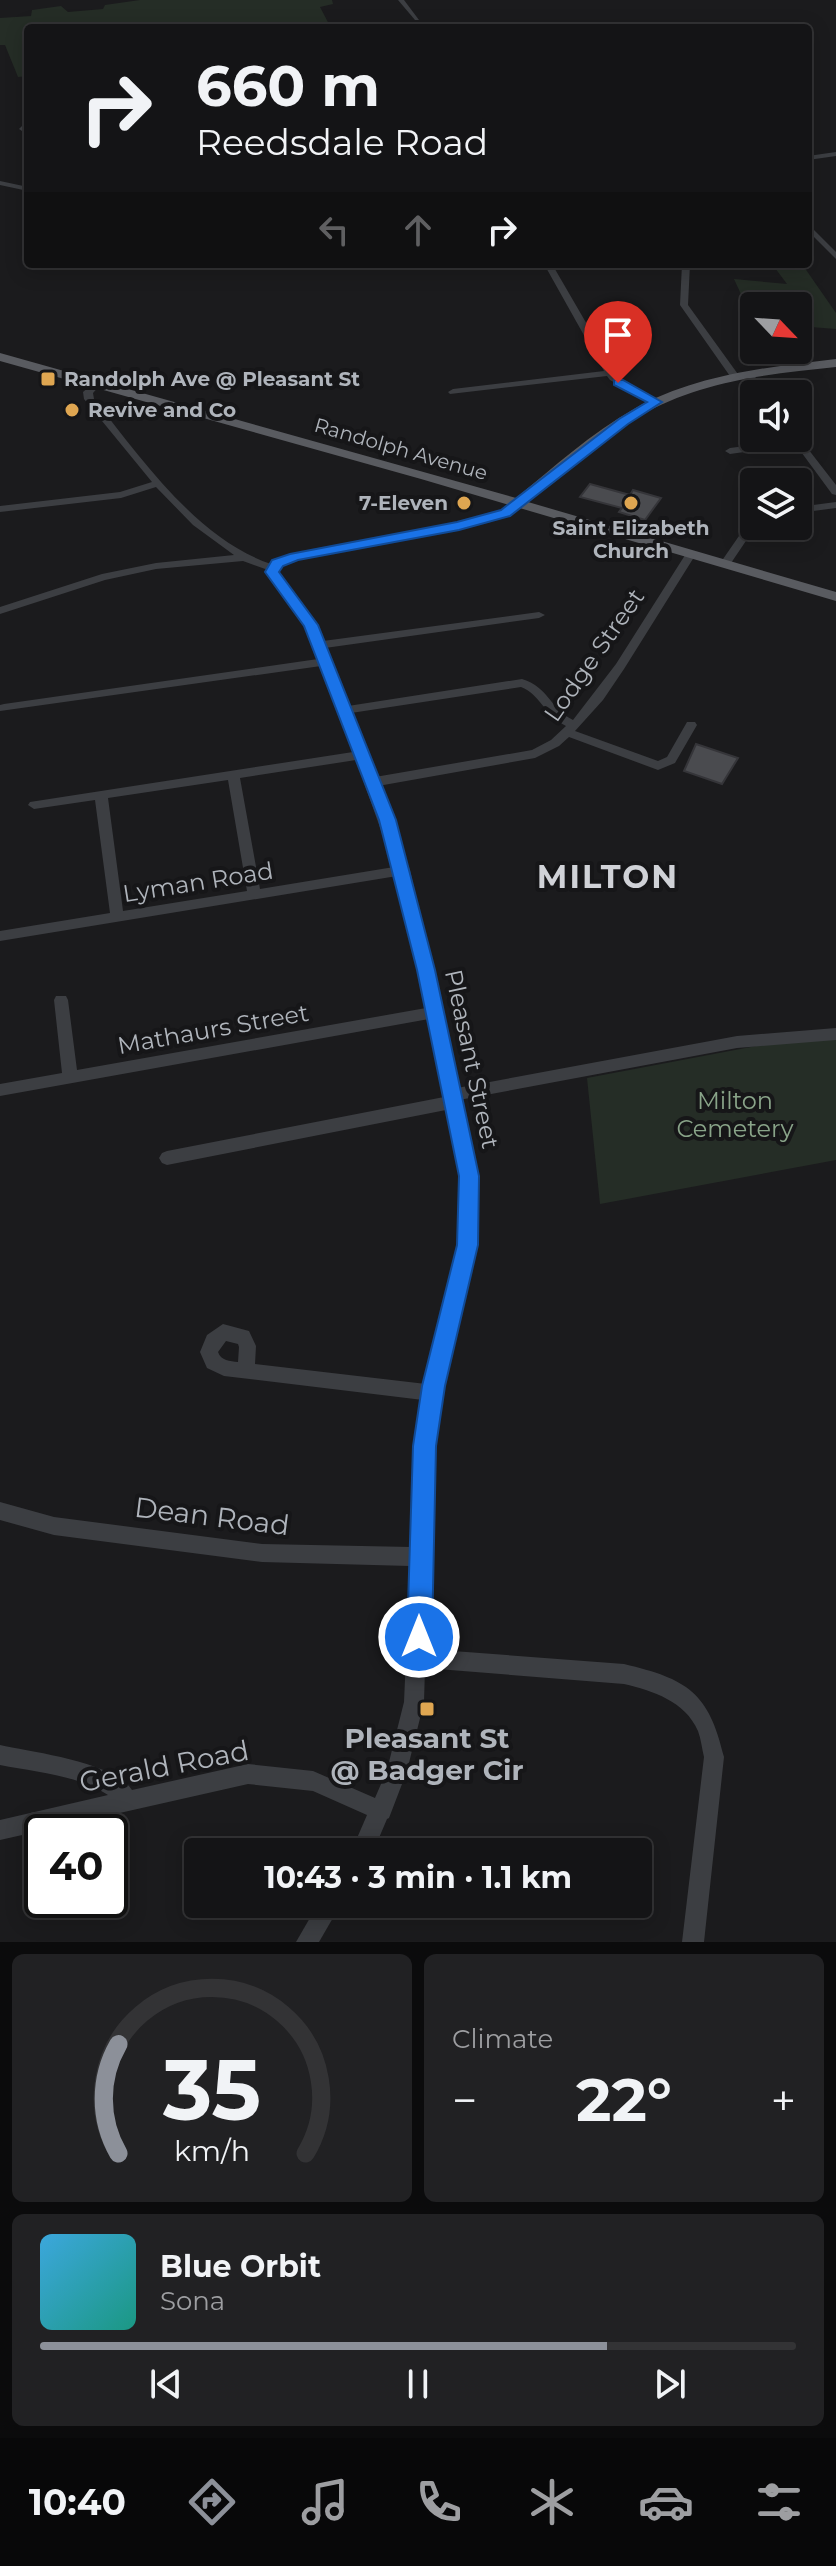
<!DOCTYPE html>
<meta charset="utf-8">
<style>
:root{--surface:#141416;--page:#212123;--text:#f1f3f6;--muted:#9d9ea1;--line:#333335;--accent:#8c9099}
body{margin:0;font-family:Montserrat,sans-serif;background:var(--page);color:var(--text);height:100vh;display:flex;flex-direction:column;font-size:30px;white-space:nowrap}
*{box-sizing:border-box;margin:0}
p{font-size:26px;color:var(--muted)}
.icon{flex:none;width:44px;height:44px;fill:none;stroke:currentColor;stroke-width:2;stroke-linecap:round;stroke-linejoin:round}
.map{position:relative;height:1942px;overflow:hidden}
.panel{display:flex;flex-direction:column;gap:12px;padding:12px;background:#0b0b0c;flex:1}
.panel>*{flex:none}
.hud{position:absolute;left:24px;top:24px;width:788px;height:244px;border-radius:8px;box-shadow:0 4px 20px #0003,0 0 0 2px var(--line);background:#141416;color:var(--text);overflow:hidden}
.needle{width:52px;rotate:115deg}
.controls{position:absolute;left:740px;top:292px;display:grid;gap:16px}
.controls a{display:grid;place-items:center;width:72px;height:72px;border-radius:8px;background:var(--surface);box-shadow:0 4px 20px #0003,0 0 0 2px var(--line);font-size:40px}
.speed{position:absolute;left:24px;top:1814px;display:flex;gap:16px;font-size:40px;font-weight:700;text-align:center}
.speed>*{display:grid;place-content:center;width:104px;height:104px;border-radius:50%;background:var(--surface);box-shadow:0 4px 20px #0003,0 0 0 2px var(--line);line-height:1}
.speed .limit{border:4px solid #111;border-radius:12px;background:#fff;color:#111}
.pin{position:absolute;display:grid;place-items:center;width:68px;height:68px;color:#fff;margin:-82px -34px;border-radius:50% 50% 50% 0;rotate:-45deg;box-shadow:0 0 8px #0007}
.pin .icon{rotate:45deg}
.me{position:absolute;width:88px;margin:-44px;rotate:0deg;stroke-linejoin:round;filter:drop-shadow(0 0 6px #0008)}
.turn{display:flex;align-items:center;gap:28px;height:168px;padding:0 40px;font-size:36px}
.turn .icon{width:104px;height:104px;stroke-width:2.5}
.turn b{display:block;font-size:56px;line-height:68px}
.lanes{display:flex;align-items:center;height:76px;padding:0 40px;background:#0003;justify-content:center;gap:40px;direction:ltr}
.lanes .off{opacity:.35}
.big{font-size:60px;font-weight:700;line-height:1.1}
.panel .widget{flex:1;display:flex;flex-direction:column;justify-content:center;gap:12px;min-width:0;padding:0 28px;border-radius:12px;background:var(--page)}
.panel .dial{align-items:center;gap:0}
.dial svg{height:208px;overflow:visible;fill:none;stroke:var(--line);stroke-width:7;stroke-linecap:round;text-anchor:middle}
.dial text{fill:var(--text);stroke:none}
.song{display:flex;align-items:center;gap:24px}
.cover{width:96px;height:96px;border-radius:12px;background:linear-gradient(135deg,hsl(200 70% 55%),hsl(170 70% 35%))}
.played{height:8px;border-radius:4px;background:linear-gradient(90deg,var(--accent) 75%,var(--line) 75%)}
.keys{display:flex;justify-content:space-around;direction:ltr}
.heat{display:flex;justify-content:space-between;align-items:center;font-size:44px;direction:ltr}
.panel .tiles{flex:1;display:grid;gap:12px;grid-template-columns:1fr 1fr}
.widget:last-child{grid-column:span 2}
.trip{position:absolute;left:184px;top:1838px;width:468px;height:80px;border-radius:8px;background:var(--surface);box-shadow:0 4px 20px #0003,0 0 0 2px var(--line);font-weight:700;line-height:80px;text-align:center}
.tab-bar{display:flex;height:128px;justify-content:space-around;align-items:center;background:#080809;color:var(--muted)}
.tab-bar .icon{width:56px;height:56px}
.tab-bar .current{color:var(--accent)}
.tab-bar b{font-size:36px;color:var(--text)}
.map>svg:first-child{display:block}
</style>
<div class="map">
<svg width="836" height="1942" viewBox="0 0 836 1942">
<rect width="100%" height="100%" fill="#1b1b1d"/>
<!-- green -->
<g fill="#252d26">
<polygon points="140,0 332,0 333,4 320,7 331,28 379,24 381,28 28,28 28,76 18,77 5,45 0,45 0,18 31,16 32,10 61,6 68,12 103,9 105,5"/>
<polygon points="772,264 802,264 836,313 836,329 798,326 798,306 754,306 754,317 751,316 734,279 787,284"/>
<polygon points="836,1039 836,1160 600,1204 587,1078 777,1042"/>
</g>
<!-- building -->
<g fill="#4a4b4f" stroke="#353539" stroke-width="2">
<polygon points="590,484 630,495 633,490 661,498 645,520 619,512 622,508 580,497"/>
<polygon points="696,744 738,758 722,784 684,771"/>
</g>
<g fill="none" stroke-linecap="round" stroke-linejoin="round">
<!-- minor -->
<g fill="#3c3e42" fill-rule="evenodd">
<polygon points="398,0 404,0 419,20 415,20"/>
<polygon points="25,123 28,123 28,135 19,129"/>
<polygon points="836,152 836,156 808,160 808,156"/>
<polygon points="0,181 28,187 28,191 0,185"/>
<polygon points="808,224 836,252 836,259 808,231"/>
<polygon points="544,264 552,264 617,376 659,400 659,404 653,404 610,380 607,376 450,394 448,392 453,389 604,371"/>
<polygon points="682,264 690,264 688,305 740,377 738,379 732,379 680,305"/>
<polygon points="746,373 752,373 769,394 759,394 744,375"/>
<path d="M 96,381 L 101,384 L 93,393 L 94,399 C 141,458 197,539 271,564 L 276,559 L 295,554 L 484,517 L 500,512 L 514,501 L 522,501 L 522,505 L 508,516 L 490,522 L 296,560 L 284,563 L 279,569 C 285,596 313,614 323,641 L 539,612 L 545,615 L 539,618 L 325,648 L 348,706 L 522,679 C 550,688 548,707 573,720 L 616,664 L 687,552 L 691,551 L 696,554 L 624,669 L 603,700 L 575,731 L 658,761 L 667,757 L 687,722 L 695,722 L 697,725 L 675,763 L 658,770 L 569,737 L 559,746 L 535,758 L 378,786 L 410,870 L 457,1088 L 737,1036 L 836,1028 L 836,1040 L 737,1048 L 459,1100 L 478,1190 L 476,1245 L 443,1386 L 434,1446 L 426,1649 L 624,1664 C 687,1679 709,1692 724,1757 L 704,1942 L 682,1942 L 704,1757 C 702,1749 701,1739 698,1731 C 685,1701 653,1691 624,1684 L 425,1668 L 424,1702 L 407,1771 L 389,1818 L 387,1819 L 373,1852 L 351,1852 L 367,1815 L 313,1791 L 248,1784 L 0,1840 L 0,1820 L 108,1795 C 78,1775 35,1772 0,1765 L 0,1745 C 32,1752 114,1762 132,1790 L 248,1764 L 313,1771 L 375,1798 L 387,1770 L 404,1702 L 410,1566 L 262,1562 L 54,1535 L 0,1520 L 0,1502 L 54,1517 L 262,1544 L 411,1547 L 416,1446 L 423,1400 L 224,1376 L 207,1368 L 200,1352 L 207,1335 L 223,1324 L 249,1331 L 256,1346 L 255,1364 L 426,1384 L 460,1245 L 462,1190 L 446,1110 L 167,1165 L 162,1163 L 159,1158 L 162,1153 L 167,1151 L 444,1097 L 429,1019 L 0,1096 L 0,1084 L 62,1073 L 54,1000 L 56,996 L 66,996 L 68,1000 L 77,1070 L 426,1008 L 397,876 L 0,941 L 0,931 L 110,913 L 95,800 L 34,809 L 28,805 L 30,802 L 353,752 L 321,666 L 0,711 L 0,705 L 4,704 L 318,659 L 307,630 L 272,581 L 268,570 L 243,561 L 156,569 L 105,580 L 0,614 L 0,607 L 102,574 L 156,563 L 234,555 L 193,525 L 156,487 L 121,498 L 0,512 L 0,506 L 120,492 L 152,482 L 84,399 L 83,392 ZM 521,687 C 540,694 544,715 566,726 L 551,740 L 532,750 L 375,777 L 368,758 L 369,755 L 365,751 L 351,713 ZM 356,760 L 394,867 L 260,889 L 240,778 ZM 228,780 L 247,891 L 123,911 L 108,798 ZM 226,1341 L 238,1344 L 239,1347 L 238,1362 C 230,1361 221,1361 218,1352 Z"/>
<polygon points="798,436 836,485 836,495 832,494 796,445 730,454 725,451 730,448 792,440 791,438 798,438"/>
<polygon points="836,502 836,508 798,513 798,507"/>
<polygon points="754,519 754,526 756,526 729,566 721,566 721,562 750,520"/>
<polygon points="318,1904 341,1904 319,1942 296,1942"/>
</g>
<!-- major -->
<path fill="#595b60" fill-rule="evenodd" d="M 0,353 L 516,498 C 554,467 591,433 634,409 C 695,375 767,367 836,359 L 836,367 C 769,374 699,381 640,416 C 599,439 564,472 528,502 L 836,592 L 836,601 L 421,479 L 0,361 Z"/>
</g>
<!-- route -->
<polygon fill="#1a73e8" stroke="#114b97" stroke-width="2" points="614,380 623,380 662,402 628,424 510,516 459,530 298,560 283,566 279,572 318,625 396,820 435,970 479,1176 478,1245 445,1386 436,1446 432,1637 428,1646 419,1649 410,1646 407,1637 413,1446 422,1386 457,1245 459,1176 417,970 379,820 304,626 265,572 272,560 290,554 457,522 501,510 619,419 647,402 614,385"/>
<!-- markers -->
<g fill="#dfa651" stroke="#161618" stroke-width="3">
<rect x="40" y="371" width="16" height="16" rx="4"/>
<circle cx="72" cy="410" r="8"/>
<circle cx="464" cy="503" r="8"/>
<circle cx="631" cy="503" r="8"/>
<rect x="419" y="1701" width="16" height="16" rx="4"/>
</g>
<g text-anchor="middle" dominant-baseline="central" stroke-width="8" stroke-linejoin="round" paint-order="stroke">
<!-- far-poi labels -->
<g font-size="20" font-weight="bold" fill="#afb4bb" stroke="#161618" text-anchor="start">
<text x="64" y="379">Randolph Ave @ Pleasant St</text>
<text x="88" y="410">Revive and Co</text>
<text x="448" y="503" text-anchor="end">7-Eleven</text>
<text x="631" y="528" text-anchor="middle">Saint Elizabeth<tspan x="631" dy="23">Church</tspan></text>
</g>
<!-- far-street labels -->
<g font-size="20" fill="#afb4bb" stroke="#161618">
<text transform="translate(401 449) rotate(16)">Randolph Avenue</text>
</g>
<!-- street labels -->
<g font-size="24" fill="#afb4bb" stroke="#161618">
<text transform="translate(594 655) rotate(-55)">Lodge Street</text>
<text transform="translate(198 882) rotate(-9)">Lyman Road</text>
<text transform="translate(213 1029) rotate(-10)">Mathaurs Street</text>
<text transform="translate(472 1059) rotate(78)">Pleasant Street</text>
</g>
<!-- park labels -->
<g font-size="24" fill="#89a489" stroke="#161618">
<text x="735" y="1100">Milton<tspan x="735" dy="28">Cemetery</tspan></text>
</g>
<!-- near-street labels -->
<g font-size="28" fill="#afb4bb" stroke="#161618">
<text transform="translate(212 1516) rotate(7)">Dean Road</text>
<text transform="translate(164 1766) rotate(-11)">Gerald Road</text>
</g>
<!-- near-poi labels -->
<g font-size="28" font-weight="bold" fill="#afb4bb" stroke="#161618">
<text x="427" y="1738">Pleasant St<tspan x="427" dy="32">@ Badger Cir</tspan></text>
</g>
<!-- district labels -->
<g font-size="32" font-weight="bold" letter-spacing="2" fill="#d0d2d7" stroke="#161618">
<text x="608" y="876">MILTON</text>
</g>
</g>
</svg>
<div class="controls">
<a><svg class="needle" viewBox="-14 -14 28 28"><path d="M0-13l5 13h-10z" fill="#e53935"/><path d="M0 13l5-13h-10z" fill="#9d9ea1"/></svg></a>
<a><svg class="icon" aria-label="sound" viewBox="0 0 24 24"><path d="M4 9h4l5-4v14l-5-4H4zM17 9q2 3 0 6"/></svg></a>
<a><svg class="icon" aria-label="layers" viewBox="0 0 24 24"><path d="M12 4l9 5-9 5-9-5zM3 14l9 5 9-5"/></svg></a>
</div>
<div class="speed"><div class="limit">40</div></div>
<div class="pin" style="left:618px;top:383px;background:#d93025"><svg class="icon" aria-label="arrive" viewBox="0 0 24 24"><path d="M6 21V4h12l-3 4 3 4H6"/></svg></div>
<svg class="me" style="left:419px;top:1637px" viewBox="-20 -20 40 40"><circle r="17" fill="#1a73e8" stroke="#fff" stroke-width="3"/><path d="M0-11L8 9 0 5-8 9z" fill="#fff"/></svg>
<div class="trip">10:43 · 3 min · 1.1 km</div>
<div class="hud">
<div class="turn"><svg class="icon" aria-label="right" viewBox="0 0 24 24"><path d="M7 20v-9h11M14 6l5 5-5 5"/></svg><div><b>660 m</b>Reedsdale Road</div></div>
<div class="lanes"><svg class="icon off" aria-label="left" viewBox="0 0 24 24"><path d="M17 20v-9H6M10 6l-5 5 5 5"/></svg><svg class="icon off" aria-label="ahead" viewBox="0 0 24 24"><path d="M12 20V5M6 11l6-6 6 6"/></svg><svg class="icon" aria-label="right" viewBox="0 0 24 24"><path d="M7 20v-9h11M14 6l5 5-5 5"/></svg></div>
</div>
</div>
<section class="panel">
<div class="tiles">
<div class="widget dial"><svg viewBox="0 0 100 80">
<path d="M14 69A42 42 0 1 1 86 69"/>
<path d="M14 69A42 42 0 0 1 14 27" stroke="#8c9099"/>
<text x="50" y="56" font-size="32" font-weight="700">35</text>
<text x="50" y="72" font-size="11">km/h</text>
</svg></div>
<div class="widget"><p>Climate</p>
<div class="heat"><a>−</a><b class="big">22°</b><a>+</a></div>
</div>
<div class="widget">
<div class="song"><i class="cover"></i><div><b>Blue Orbit</b><p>Sona</p></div></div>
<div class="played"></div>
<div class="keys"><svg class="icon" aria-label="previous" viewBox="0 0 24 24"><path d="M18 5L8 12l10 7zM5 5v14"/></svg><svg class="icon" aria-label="pause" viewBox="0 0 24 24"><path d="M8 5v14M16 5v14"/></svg><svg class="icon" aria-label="next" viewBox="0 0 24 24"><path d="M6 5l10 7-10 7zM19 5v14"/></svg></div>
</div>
</div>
</section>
<nav class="tab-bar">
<b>10:40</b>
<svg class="icon current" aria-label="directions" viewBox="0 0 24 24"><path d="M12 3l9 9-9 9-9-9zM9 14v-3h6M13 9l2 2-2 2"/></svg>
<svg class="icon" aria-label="music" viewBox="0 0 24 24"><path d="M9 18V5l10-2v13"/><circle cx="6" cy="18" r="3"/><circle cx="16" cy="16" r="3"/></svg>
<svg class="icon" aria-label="phone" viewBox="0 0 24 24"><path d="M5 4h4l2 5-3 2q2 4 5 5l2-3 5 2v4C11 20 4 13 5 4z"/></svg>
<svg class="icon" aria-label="climate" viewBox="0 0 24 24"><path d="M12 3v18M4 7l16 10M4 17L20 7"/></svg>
<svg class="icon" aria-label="car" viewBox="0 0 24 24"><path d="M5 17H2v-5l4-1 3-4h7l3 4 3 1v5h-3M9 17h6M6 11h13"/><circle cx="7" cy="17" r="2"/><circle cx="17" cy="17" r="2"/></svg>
<svg class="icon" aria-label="filters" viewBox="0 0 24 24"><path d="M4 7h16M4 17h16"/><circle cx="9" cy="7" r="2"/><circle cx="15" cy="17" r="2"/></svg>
</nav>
